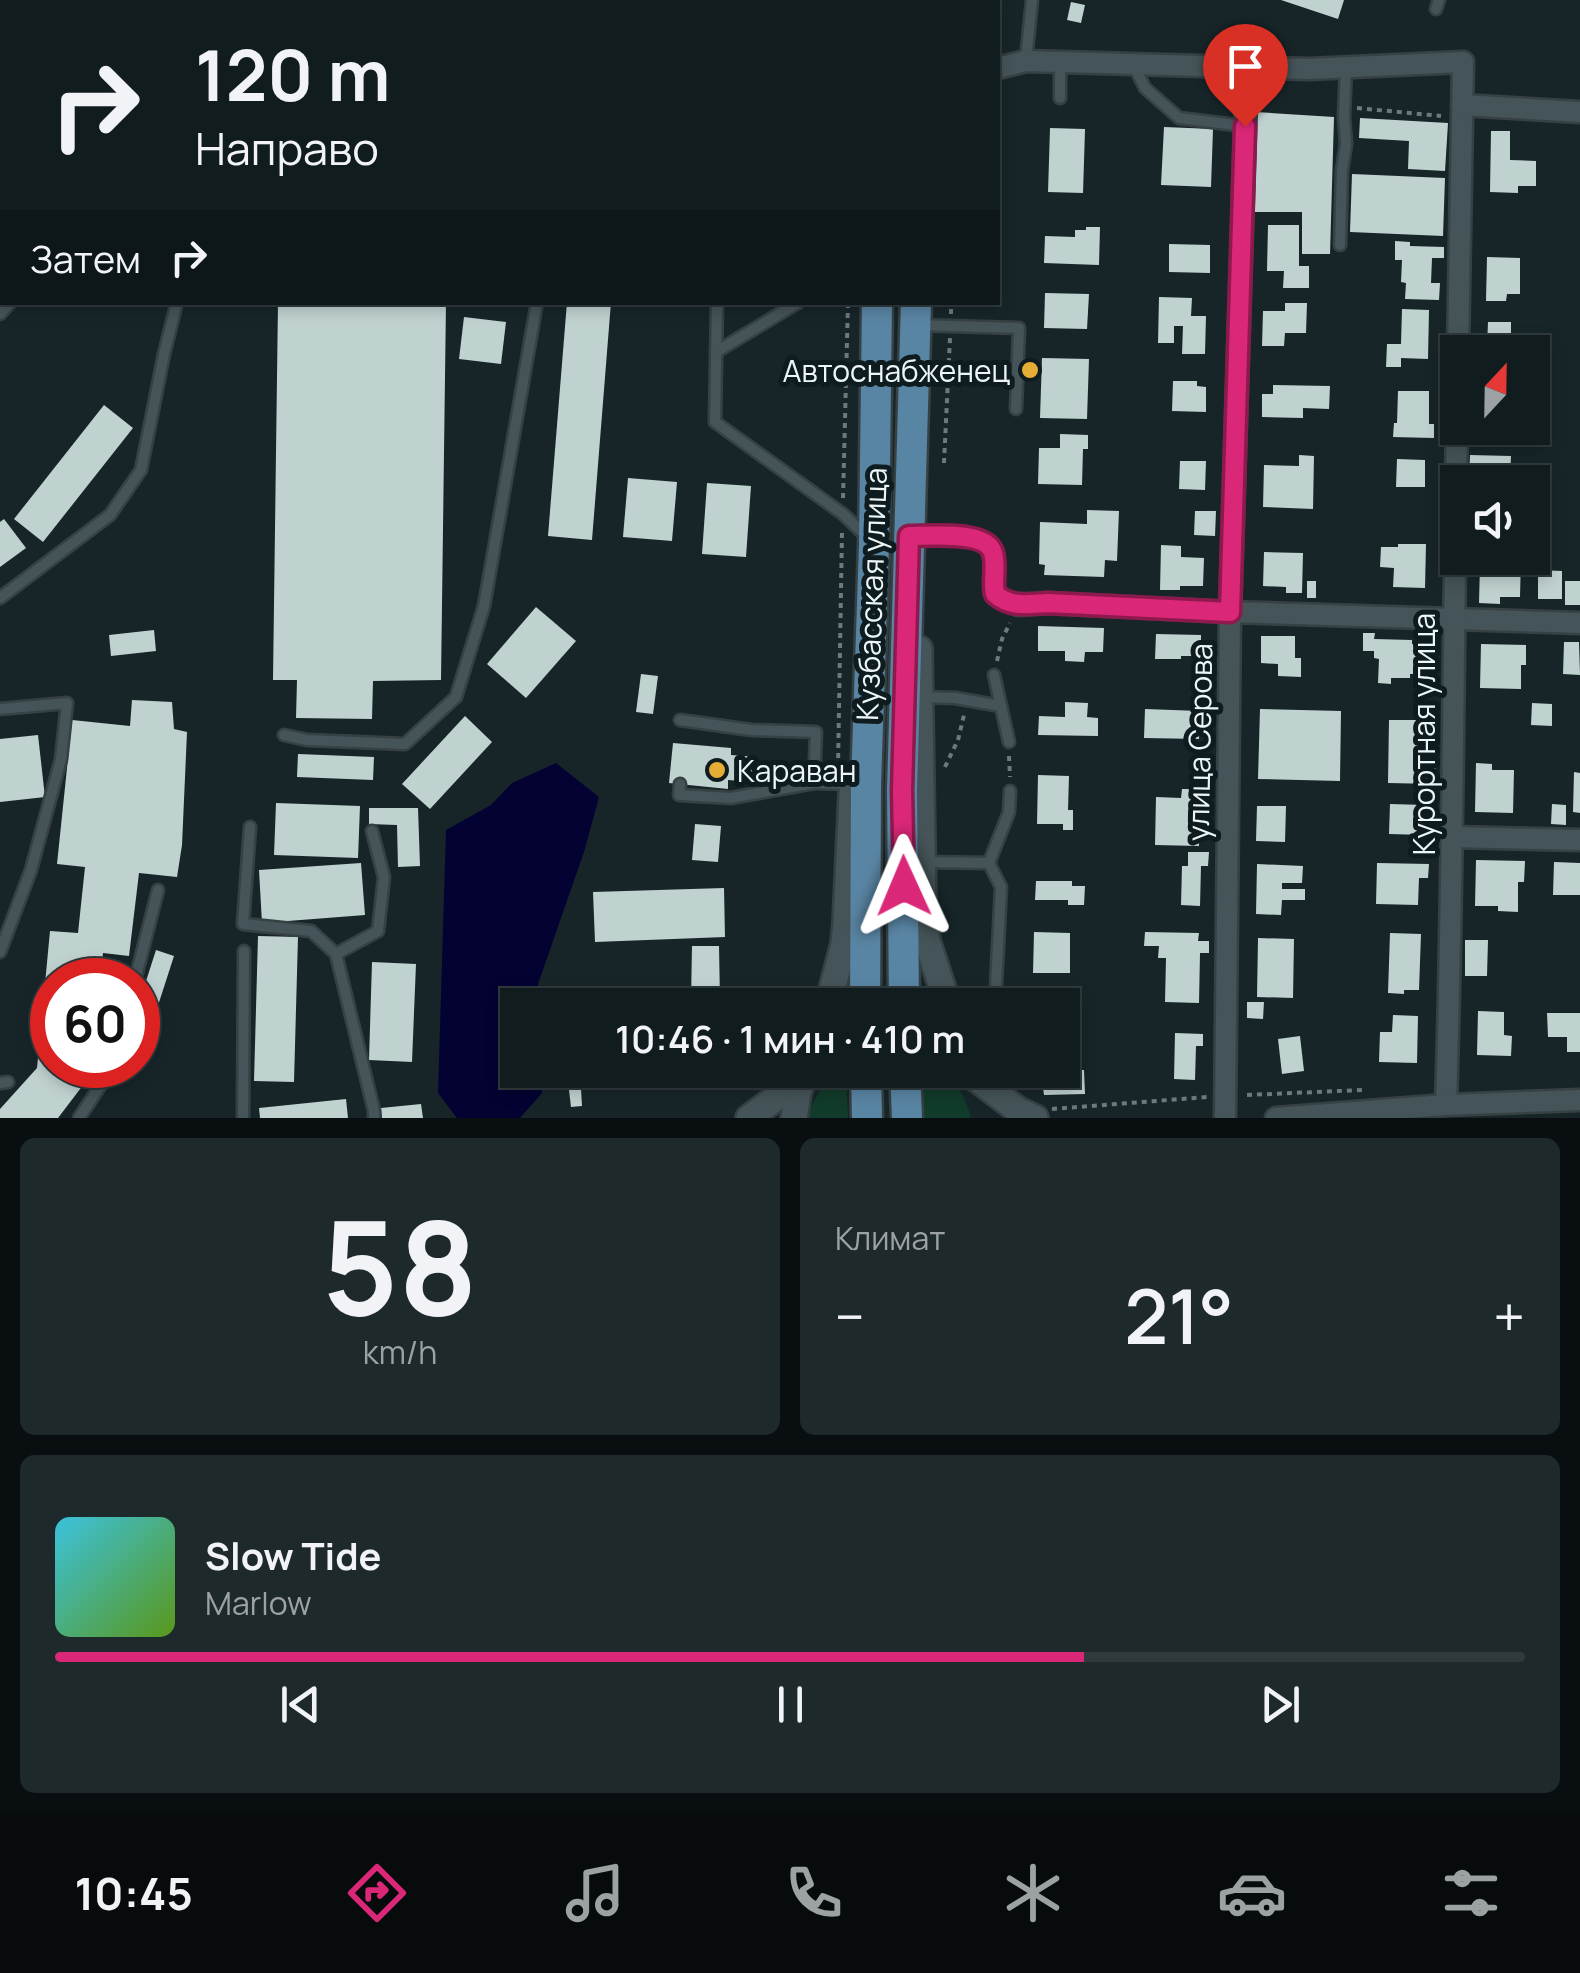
<!DOCTYPE html>
<html lang="ru">
<meta charset="utf-8">
<style>
:root{--surface:#111c1f;--page:#1e292c;--text:#f1f3f6;--muted:#9ca1a4;--line:#303a3d;--accent:#db2777}
body{margin:0;font-family:Manrope,sans-serif;background:var(--page);color:var(--text);height:100vh;display:flex;flex-direction:column;font-size:38px;white-space:nowrap}
*{box-sizing:border-box;margin:0}
p{font-size:32px;color:var(--muted)}
.icon{flex:none;width:55px;height:55px;fill:none;stroke:currentColor;stroke-width:2;stroke-linecap:round;stroke-linejoin:round}
.map{position:relative;height:1118px;overflow:hidden}
.panel{display:flex;flex-direction:column;gap:20px;padding:20px;background:#090f11;flex:1}
.panel>*{flex:none}
.banner{position:absolute;left:0px;top:0px;width:1000px;height:305px;box-shadow:0 5px 15px #0003,0 0 0 2px var(--line);background:#111c1f;color:var(--text);overflow:hidden}
.needle{width:65px;rotate:22deg}
.buttons{position:absolute;left:1440px;top:335px;display:grid;gap:20px}
.buttons a{display:grid;place-items:center;width:110px;height:110px;border-radius:0px;background:var(--surface);box-shadow:0 5px 15px #0003,0 0 0 2px var(--line);font-size:50px}
.speed{position:absolute;left:30px;top:958px;display:flex;gap:20px;font-size:50px;font-weight:700;text-align:center}
.speed>*{display:grid;place-content:center;width:130px;height:130px;border-radius:50%;background:var(--surface);box-shadow:0 5px 15px #0003,0 0 0 2px var(--line);line-height:1}
.speed .limit{border:15px solid #d22;background:#fff;color:#111}
.pin{position:absolute;display:grid;place-items:center;width:85px;height:85px;color:#fff;margin:-102px -42px;border-radius:50% 50% 50% 0;rotate:-45deg;box-shadow:0 0 10px #0007}
.pin .icon{rotate:45deg}
.me{position:absolute;width:110px;margin:-55px;rotate:359deg;stroke-linejoin:round;filter:drop-shadow(0 0 8px #0008)}
.turn{display:flex;align-items:center;gap:35px;height:210px;padding:0 30px;font-size:45px}
.turn .icon{width:130px;height:130px;stroke-width:2.5}
.turn b{display:block;font-size:70px;line-height:85px}
.then{display:flex;align-items:center;height:95px;padding:0 30px;background:#0003;gap:20px;font-size:38px}
.big{font-size:75px;font-weight:600;line-height:1.1}
.panel .card{flex:1;display:flex;flex-direction:column;justify-content:center;gap:15px;min-width:0;padding:0 35px;border-radius:15px;background:var(--page)}
.panel .dial{align-items:center;gap:0}
.dial b{font-size:130px;line-height:1}
.song{display:flex;align-items:center;gap:30px}
.cover{width:120px;height:120px;border-radius:15px;background:linear-gradient(135deg,hsl(190 70% 55%),hsl(90 70% 35%))}
.played{height:10px;border-radius:5px;background:linear-gradient(90deg,var(--accent) 70%,var(--line) 70%)}
.keys{display:flex;justify-content:space-around;direction:ltr}
.heat{display:flex;justify-content:space-between;align-items:center;font-size:55px;direction:ltr}
.panel .tiles{flex:1;display:grid;gap:20px;grid-template-columns:1fr 1fr}
.card:last-child{grid-column:span 2}
.trip{position:absolute;left:500px;top:988px;width:580px;height:100px;border-radius:0px;background:var(--surface);box-shadow:0 5px 15px #0003,0 0 0 2px var(--line);font-weight:600;line-height:100px;text-align:center}
.tab-bar{display:flex;height:160px;justify-content:space-around;align-items:center;background:#070b0c;color:var(--muted)}
.tab-bar .icon{width:70px;height:70px}
.tab-bar .on{color:var(--accent)}
.tab-bar b{font-size:45px;color:var(--text)}
.map>svg:first-child{display:block}
</style>
<div class="map">
<svg width="1580" height="1118" viewBox="0 0 1580 1118">
<rect width="100%" height="100%" fill="#172529"/>
<!-- green -->
<g fill="#113b2a">
<path d="M 846,1070 L 848,1118 L 807,1118 C 814,1096 825,1080 846,1070 Z"/>
<path d="M 918,1070 C 924,1070 930,1069 936,1070 C 955,1075 967,1101 971,1118 L 920,1118 Z"/>
</g>
<!-- water -->
<polygon fill="#040232" points="556,763 599,797 584,852 538,984 539,1005 518,1005 518,1070 541,1070 542,1093 520,1118 457,1118 438,1093 446,830 491,805 512,783"/>
<!-- building -->
<g fill="#c0d2d0">
<polygon points="1281,0 1344,0 1338,19"/>
<polygon points="1071,2 1085,5 1081,23 1067,20"/>
<polygon points="1256,112 1334,117 1330,254 1302,254 1302,212 1252,212"/>
<polygon points="1360,118 1448,123 1445,171 1408,169 1409,141 1359,138"/>
<polygon points="1164,127 1213,129 1211,187 1161,185"/>
<polygon points="1050,128 1085,129 1083,193 1048,192"/>
<polygon points="1491,131 1510,131 1510,160 1536,161 1536,186 1518,186 1518,193 1490,192"/>
<polygon points="1352,174 1445,178 1443,236 1350,232"/>
<polygon points="1268,225 1299,225 1299,266 1309,266 1309,288 1283,288 1284,271 1267,271"/>
<polygon points="1086,227 1100,227 1099,265 1044,263 1045,236 1075,237 1075,230 1086,230"/>
<polygon points="1395,241 1410,242 1410,246 1444,247 1444,258 1432,258 1431,283 1440,283 1439,300 1405,299 1406,283 1401,282 1402,260 1395,260"/>
<polygon points="1169,244 1210,245 1210,273 1169,272"/>
<polygon points="1487,257 1520,258 1520,294 1507,294 1506,301 1486,301"/>
<polygon points="1045,293 1089,294 1087,329 1044,328"/>
<polygon points="1159,297 1192,298 1191,316 1206,316 1205,354 1182,354 1183,326 1174,326 1174,343 1158,343"/>
<polygon points="278,302 446,302 441,680 373,681 372,719 296,718 297,680 273,680"/>
<polygon points="567,302 611,302 592,540 548,536"/>
<polygon points="1285,303 1307,303 1306,333 1285,333 1284,346 1262,346 1263,311 1285,311"/>
<polygon points="1402,309 1429,310 1428,359 1401,358 1401,367 1386,367 1387,344 1401,344"/>
<polygon points="464,317 506,322 501,364 459,359"/>
<polygon points="1488,322 1511,322 1511,347 1487,347"/>
<polygon points="1042,358 1089,359 1087,419 1040,418"/>
<polygon points="1173,381 1197,381 1197,386 1206,387 1206,412 1172,411"/>
<polygon points="1273,385 1330,386 1329,409 1303,408 1303,418 1262,417 1262,394 1273,394"/>
<polygon points="1398,391 1429,391 1429,424 1434,424 1434,438 1393,437 1394,423 1397,423"/>
<polygon points="104,405 133,428 43,542 14,519"/>
<polygon points="1060,434 1088,435 1088,449 1083,449 1082,485 1038,484 1039,448 1060,448"/>
<polygon points="1299,455 1314,456 1313,509 1263,507 1264,465 1299,466"/>
<polygon points="1470,455 1511,456 1510,480 1469,479"/>
<polygon points="1397,459 1425,460 1425,487 1396,487"/>
<polygon points="1180,461 1206,461 1205,490 1179,489"/>
<polygon points="628,478 677,482 672,541 623,537"/>
<polygon points="707,483 751,486 746,557 702,554"/>
<polygon points="1087,510 1119,511 1117,561 1105,560 1104,577 1044,575 1045,565 1039,564 1040,522 1087,524"/>
<polygon points="1195,511 1216,511 1215,536 1194,535"/>
<polygon points="4,519 26,548 0,567 0,522"/>
<polygon points="1398,544 1426,544 1425,588 1393,587 1394,568 1380,567 1381,547 1398,547"/>
<polygon points="1161,545 1181,546 1181,557 1204,558 1203,586 1180,586 1180,590 1160,590"/>
<polygon points="1264,552 1303,553 1302,593 1286,593 1286,587 1263,586"/>
<polygon points="1490,558 1521,558 1520,597 1500,597 1500,604 1479,603 1480,564 1490,564"/>
<polygon points="1538,570 1562,571 1562,599 1538,599"/>
<rect x="1307" y="581" width="9" height="17"/>
<rect x="1565" y="581" width="15" height="24"/>
<polygon points="536,607 576,641 526,698 487,664"/>
<polygon points="1038,626 1104,628 1103,652 1085,652 1084,662 1065,661 1065,651 1038,651"/>
<polygon points="154,630 156,651 111,656 109,635"/>
<polygon points="1363,633 1375,633 1374,639 1412,640 1412,644 1425,644 1424,674 1410,674 1410,678 1391,678 1391,684 1378,683 1379,659 1374,658 1374,651 1363,651"/>
<polygon points="1156,634 1201,635 1201,656 1181,656 1181,659 1155,659"/>
<polygon points="1261,636 1295,636 1295,658 1301,658 1301,677 1278,676 1278,664 1261,663"/>
<polygon points="1564,642 1579,642 1580,675 1563,674"/>
<polygon points="1481,644 1526,645 1526,665 1521,665 1521,689 1480,688"/>
<polygon points="641,674 658,676 653,714 636,712"/>
<polygon points="132,700 172,702 174,729 187,732 182,845 177,877 139,873 129,956 103,953 100,980 52,980 52,1065 92,1065 90,1076 58,1118 0,1118 0,1109 37,1068 50,931 78,933 85,867 57,864 72,720 130,726"/>
<polygon points="1065,702 1088,703 1087,717 1098,718 1098,736 1038,735 1039,716 1065,717"/>
<polygon points="1532,703 1552,704 1552,726 1531,725"/>
<polygon points="1145,709 1200,711 1199,739 1144,738"/>
<polygon points="1260,709 1341,711 1340,781 1258,779"/>
<polygon points="465,716 492,742 430,809 402,784"/>
<polygon points="1389,720 1419,720 1418,749 1436,749 1435,784 1388,783"/>
<polygon points="38,735 45,797 0,802 0,739"/>
<polygon points="673,743 731,748 731,755 757,757 755,782 728,780 728,789 669,783"/>
<polygon points="298,754 374,757 373,780 297,777"/>
<polygon points="1476,763 1492,764 1492,770 1514,770 1513,813 1475,812"/>
<polygon points="1574,772 1580,773 1580,813 1573,812"/>
<polygon points="1038,775 1069,776 1068,810 1073,810 1073,830 1063,830 1063,824 1037,824"/>
<polygon points="1182,789 1200,789 1199,846 1155,845 1156,797 1181,798"/>
<polygon points="276,803 360,806 358,858 274,855"/>
<polygon points="1390,804 1425,805 1424,835 1389,834"/>
<polygon points="1552,804 1566,805 1566,825 1551,824"/>
<polygon points="1257,806 1286,806 1285,842 1256,841"/>
<polygon points="369,808 418,808 420,866 398,867 397,825 369,824"/>
<polygon points="695,824 721,826 718,862 692,860"/>
<polygon points="1188,852 1209,852 1208,866 1201,866 1200,906 1181,905 1182,866 1188,866"/>
<polygon points="1476,860 1525,861 1524,882 1518,882 1518,912 1498,911 1498,906 1475,906"/>
<polygon points="1554,862 1580,863 1580,895 1553,895"/>
<polygon points="361,863 365,915 262,923 259,870"/>
<polygon points="1377,863 1429,864 1428,878 1419,878 1418,905 1376,904"/>
<polygon points="1257,864 1303,866 1302,883 1282,883 1282,889 1305,889 1305,900 1282,900 1281,915 1256,914"/>
<polygon points="1036,881 1072,881 1072,886 1085,886 1084,905 1068,905 1068,900 1035,900"/>
<polygon points="724,888 725,937 595,942 593,892"/>
<polygon points="1034,932 1070,933 1070,973 1033,973"/>
<polygon points="1145,932 1199,933 1198,941 1209,941 1209,953 1200,953 1199,1003 1165,1002 1166,958 1158,958 1159,946 1144,946"/>
<polygon points="1390,933 1421,934 1419,990 1404,990 1404,994 1388,993"/>
<polygon points="258,936 298,937 294,1082 254,1081"/>
<polygon points="1258,938 1294,939 1293,998 1257,997"/>
<polygon points="1465,940 1488,940 1487,976 1465,976"/>
<polygon points="692,946 719,946 720,1001 691,1001"/>
<polygon points="156,950 174,956 153,1021 138,1016 138,1006"/>
<polygon points="372,962 416,964 412,1062 369,1060"/>
<polygon points="1061,992 1061,1005 1019,1005 1019,993"/>
<polygon points="1247,1002 1264,1002 1263,1019 1247,1018"/>
<polygon points="1478,1011 1504,1012 1504,1035 1512,1036 1511,1056 1477,1055"/>
<polygon points="1547,1013 1580,1013 1580,1052 1567,1052 1567,1037 1548,1037"/>
<polygon points="1393,1015 1418,1016 1417,1063 1379,1062 1380,1032 1392,1032"/>
<polygon points="1175,1033 1203,1034 1203,1046 1196,1046 1195,1080 1174,1079"/>
<polygon points="1300,1036 1304,1071 1282,1074 1278,1039"/>
<polygon points="700,1070 739,1070 739,1073 700,1074"/>
<polygon points="1033,1070 1084,1070 1085,1094 1044,1095 1043,1088 1033,1088"/>
<polygon points="581,1089 582,1106 571,1107 569,1090"/>
<polygon points="346,1099 348,1118 260,1118 259,1108"/>
<polygon points="421,1104 423,1118 382,1118 381,1108"/>
</g>
<g fill="none" stroke-linecap="round" stroke-linejoin="round">
<!-- service casing -->
<g stroke="#364144" stroke-width="15">
<g id="service">
<polyline points="150,0 150,2"/>
<polyline points="405,2 405,0"/>
<polyline points="711,2 711,0"/>
<polyline points="1436,9 1439,0"/>
<polyline points="1026,60 1032,0"/>
<polyline points="1060,62 1060,98"/>
<polyline points="1133,64 1145,88 1179,118 1244,126"/>
<polyline points="0,216 2,216"/>
<polyline points="1340,245 1342,170 1346,144 1344,116 1346,67"/>
<polyline points="717,302 715,422 843,514 866,536"/>
<polyline points="0,314 11,302"/>
<polyline points="917,325 1019,328 1016,409"/>
<polyline points="716,352 799,302"/>
<path d="M 914,535 C 933,536 989,530 993,554 C 996,567 992,581 995,594 L 1004,602 L 1018,605"/>
<polyline points="0,598 110,515 141,470 164,354 177,302"/>
<polyline points="994,675 1009,742"/>
<polyline points="922,697 955,698 1001,706"/>
<polyline points="0,709 67,703 61,759 31,870 0,952"/>
<polyline points="680,720 751,730 816,732 814,783 852,784 855,788"/>
<polyline points="284,735 307,740 405,744 456,697 484,606 537,302"/>
<polyline points="680,784 679,795 731,798 814,783"/>
<polyline points="250,827 243,924 311,931 336,954"/>
<polyline points="372,831 384,877 378,931 336,954 374,1111 374,1118"/>
<polyline points="925,862 989,863"/>
<polyline points="135,980 158,890"/>
<polyline points="995,1005 1001,887 989,863 1009,812 1010,791"/>
<polyline points="0,1083 8,1082"/>
<polyline points="79,1118 114,1065"/>
<polyline points="243,1118 244,951"/>
</g>
</g>
<!-- minor casing -->
<g stroke="#364144" stroke-width="25">
<g id="minor">
<polyline points="0,47 2,47"/>
<polyline points="998,68 1026,61 1309,69 1463,62 1458,352"/>
<polyline points="1462,105 1580,112"/>
<polyline points="1018,605 1048,603 1230,612 1580,623"/>
<polyline points="1453,837 1580,840"/>
<path d="M 1446,1105 C 1454,857 1453,610 1458,363"/>
<polyline points="1225,1118 1230,612 1247,67"/>
<polyline points="1276,1118 1446,1105 1580,1100"/>
</g>
</g>
<!-- tertiary casing -->
<g stroke="#364144" stroke-width="30">
<g id="tertiary">
<polyline points="919,649 923,909 927,941 948,1005"/>
<polyline points="828,1005 844,944 846,923 852,793"/>
<polyline points="965,1070 1018,1110 1035,1118"/>
<polyline points="749,1118 813,1070"/>
<polyline points="794,1118 798,1093 804,1075"/>
</g>
</g>
<!-- primary casing -->
<g stroke="#364144" stroke-width="35">
<g id="primary">
<polyline points="890,2 890,0"/>
<polyline points="930,2 930,0"/>
<polyline points="865,1005 866,785 874,544 877,302"/>
<polyline points="904,1005 902,790 916,302"/>
<polyline points="866,1070 867,1118"/>
<polyline points="905,1070 907,1118"/>
</g>
</g>
<!-- path -->
<g stroke="#6d797c" stroke-width="4" stroke-dasharray="5 5" stroke-linecap="butt">
<polyline points="862,2 862,0"/>
<polyline points="969,2 969,0"/>
<polyline points="1357,108 1441,116"/>
<polyline points="951,314 951,302"/>
<polyline points="944,463 950,338"/>
<polyline points="843,498 848,302"/>
<polyline points="997,661 1002,639 1010,623"/>
<polyline points="1009,756 1010,777"/>
<polyline points="945,767 958,740 964,715"/>
<polyline points="838,768 842,532"/>
<polyline points="1247,1095 1362,1090"/>
<polyline points="1052,1109 1207,1097"/>
</g>
<!-- service -->
<use href="#service" stroke="#455458" stroke-width="10"/>
<!-- minor -->
<use href="#minor" stroke="#455458" stroke-width="20"/>
<!-- tertiary -->
<use href="#tertiary" stroke="#455458" stroke-width="25"/>
<!-- primary -->
<use href="#primary" stroke="#5985a4" stroke-width="30"/>
</g>
<g fill="none" stroke-linecap="round" stroke-linejoin="round">
<!-- route casing -->
<g stroke="#8e194d" stroke-width="25">
<path id="route" d="M 904,886 L 902,790 L 909,536 C 929,536 987,530 993,553 C 997,566 992,581 995,594 C 1011,608 1028,604 1048,603 L 1230,612 L 1245,126"/>
</g>
<!-- route -->
<use href="#route" stroke="#db2777" stroke-width="18"/>
</g>
<!-- markers -->
<g fill="#e5ad35" stroke="#0e1b1f" stroke-width="4">
<circle cx="1030" cy="370" r="10"/>
<circle cx="717" cy="770" r="10"/>
</g>
<g text-anchor="middle" dominant-baseline="central" stroke-width="10" stroke-linejoin="round" paint-order="stroke">
<!-- poi labels -->
<g font-size="30" fill="#ecf5f7" stroke="#0e1b1f" text-anchor="end">
<text x="1010" y="370">Автоснабженец</text>
<text x="737" y="770" text-anchor="start">Караван</text>
</g>
<!-- street labels -->
<g font-size="30" fill="#ecf5f7" stroke="#0e1b1f">
<text transform="translate(871 594) rotate(-88)">Кузбасская улица</text>
<text transform="translate(1423 734) rotate(-90)">Курортная улица</text>
<text transform="translate(1199 742) rotate(-89)">улица Серова</text>
</g>
</g>
</svg>
<div class="buttons">
<a><svg class="needle" viewBox="-14 -14 28 28"><path d="M0-13l5 13h-10z" fill="#e53935"/><path d="M0 13l5-13h-10z" fill="#9ca1a4"/></svg></a>
<a><svg class="icon" aria-label="sound" viewBox="0 0 24 24"><path d="M4 9h4l5-4v14l-5-4H4zM17 9q2 3 0 6"/></svg></a>
</div>
<div class="speed"><div class="limit">60</div></div>
<div class="pin" style="left:1245px;top:126px;background:#d93025"><svg class="icon" aria-label="arrive" viewBox="0 0 24 24"><path d="M6 21V4h12l-3 4 3 4H6"/></svg></div>
<svg class="me" style="left:904px;top:886px" viewBox="-20 -20 40 40"><path d="M0-17L14 15 0 8-14 15z" fill="#db2777" stroke="#fff" stroke-width="4"/></svg>
<div class="trip">10:46 · 1 мин · 410 m</div>
<div class="banner">
<div class="turn"><svg class="icon" aria-label="right" viewBox="0 0 24 24"><path d="M7 20v-9h11M14 6l5 5-5 5"/></svg><div><b>120 m</b>Направо</div></div>
<div class="then">Затем<svg class="icon" aria-label="right" viewBox="0 0 24 24"><path d="M7 20v-9h11M14 6l5 5-5 5"/></svg></div>
</div>
</div>
<section class="panel">
<div class="tiles">
<div class="card dial"><b>58</b><p>km/h</p></div>
<div class="card"><p>Климат</p>
<div class="heat"><a>−</a><b class="big">21°</b><a>+</a></div>
</div>
<div class="card">
<div class="song"><i class="cover"></i><div><b>Slow Tide</b><p>Marlow</p></div></div>
<div class="played"></div>
<div class="keys"><svg class="icon" aria-label="previous" viewBox="0 0 24 24"><path d="M18 5L8 12l10 7zM5 5v14"/></svg><svg class="icon" aria-label="pause" viewBox="0 0 24 24"><path d="M8 5v14M16 5v14"/></svg><svg class="icon" aria-label="next" viewBox="0 0 24 24"><path d="M6 5l10 7-10 7zM19 5v14"/></svg></div>
</div>
</div>
</section>
<nav class="tab-bar">
<b>10:45</b>
<svg class="icon on" aria-label="directions" viewBox="0 0 24 24"><path d="M12 3l9 9-9 9-9-9zM9 14v-3h6M13 9l2 2-2 2"/></svg>
<svg class="icon" aria-label="music" viewBox="0 0 24 24"><path d="M9 18V5l10-2v13"/><circle cx="6" cy="18" r="3"/><circle cx="16" cy="16" r="3"/></svg>
<svg class="icon" aria-label="phone" viewBox="0 0 24 24"><path d="M5 4h4l2 5-3 2q2 4 5 5l2-3 5 2v4C11 20 4 13 5 4z"/></svg>
<svg class="icon" aria-label="climate" viewBox="0 0 24 24"><path d="M12 3v18M4 7l16 10M4 17L20 7"/></svg>
<svg class="icon" aria-label="car" viewBox="0 0 24 24"><path d="M5 17H2v-5l4-1 3-4h7l3 4 3 1v5h-3M9 17h6M6 11h13"/><circle cx="7" cy="17" r="2"/><circle cx="17" cy="17" r="2"/></svg>
<svg class="icon" aria-label="filters" viewBox="0 0 24 24"><path d="M4 7h16M4 17h16"/><circle cx="9" cy="7" r="2"/><circle cx="15" cy="17" r="2"/></svg>
</nav>
